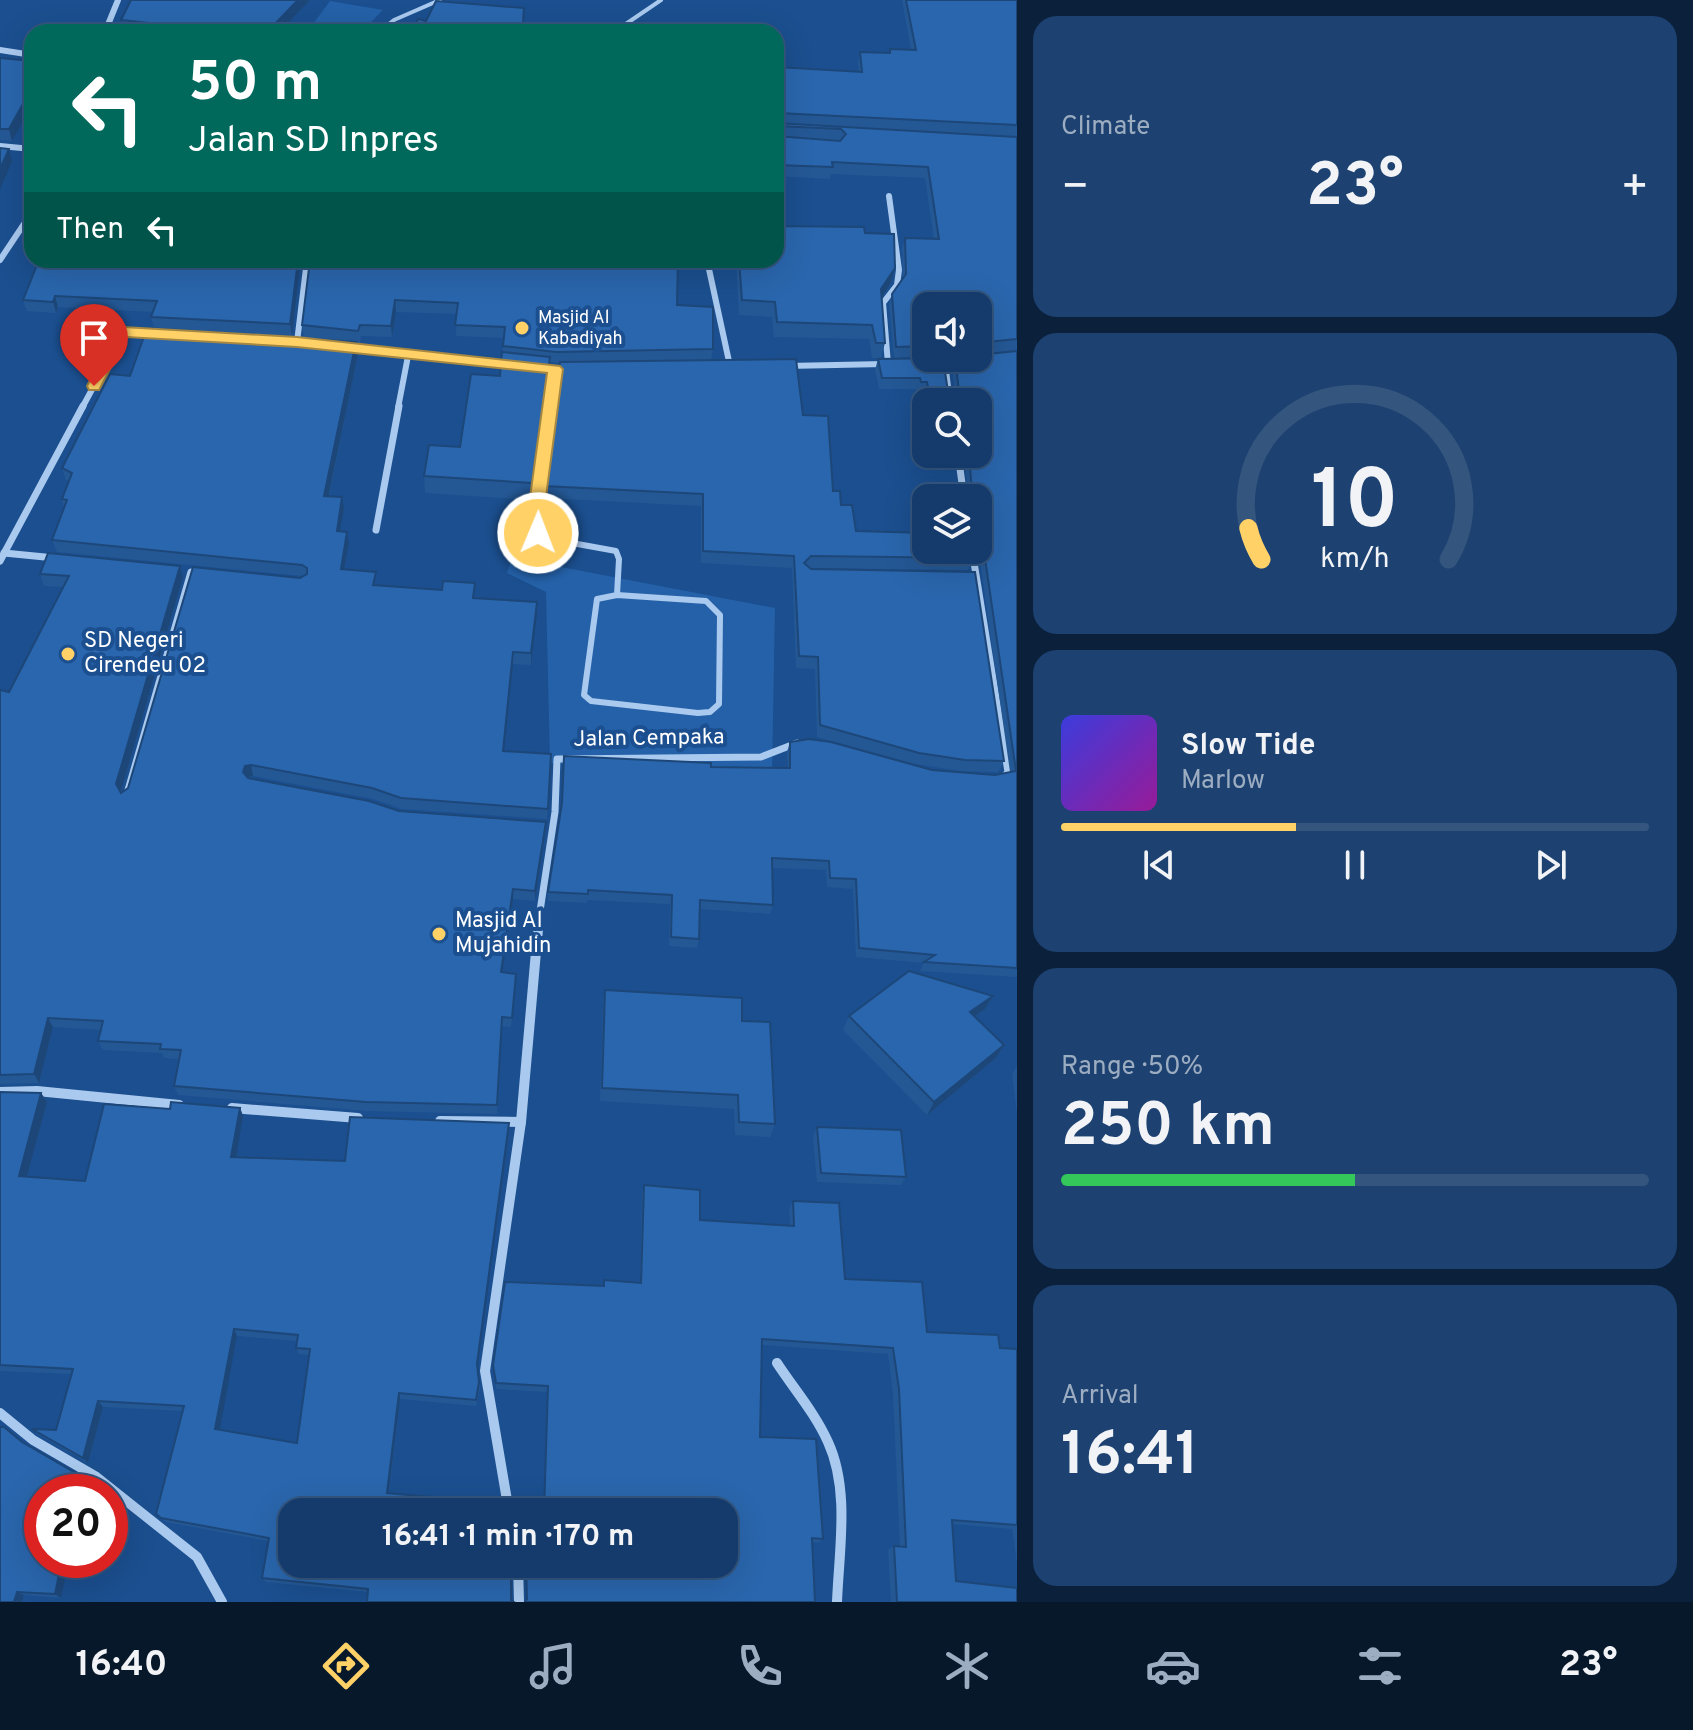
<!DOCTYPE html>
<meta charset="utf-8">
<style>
:root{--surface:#143b6b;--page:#1d4271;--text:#f1f3f6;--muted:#9dadc1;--line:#33557e;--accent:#ffd166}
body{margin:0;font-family:Overpass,sans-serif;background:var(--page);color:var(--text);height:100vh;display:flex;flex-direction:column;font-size:30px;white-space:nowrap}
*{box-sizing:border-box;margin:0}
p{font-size:26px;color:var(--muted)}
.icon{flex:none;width:44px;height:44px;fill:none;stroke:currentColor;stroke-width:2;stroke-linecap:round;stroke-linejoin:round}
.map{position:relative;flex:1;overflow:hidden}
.sheet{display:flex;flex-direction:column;gap:16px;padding:16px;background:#0b203b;width:676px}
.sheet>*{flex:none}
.hud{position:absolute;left:24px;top:24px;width:760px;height:244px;border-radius:24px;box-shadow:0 8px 32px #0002,0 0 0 2px var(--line);background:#00695c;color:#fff;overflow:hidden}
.buttons{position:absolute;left:912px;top:292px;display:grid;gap:16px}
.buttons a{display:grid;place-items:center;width:80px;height:80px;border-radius:16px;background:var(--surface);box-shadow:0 8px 32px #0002,0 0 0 2px var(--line);font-size:40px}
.speed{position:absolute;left:24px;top:1474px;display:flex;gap:16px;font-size:40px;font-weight:700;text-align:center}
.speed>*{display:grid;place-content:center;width:104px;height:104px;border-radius:50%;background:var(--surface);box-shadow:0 8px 32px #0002,0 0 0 2px var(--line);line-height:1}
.speed .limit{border:12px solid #d22;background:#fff;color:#111}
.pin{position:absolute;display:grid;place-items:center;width:68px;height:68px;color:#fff;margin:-82px -34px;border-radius:50% 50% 50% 0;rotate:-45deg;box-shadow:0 0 8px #0007}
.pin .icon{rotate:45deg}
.me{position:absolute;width:88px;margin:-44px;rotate:1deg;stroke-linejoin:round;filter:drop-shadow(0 0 6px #0008)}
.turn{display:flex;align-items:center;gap:28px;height:168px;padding:0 32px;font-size:36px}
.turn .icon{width:104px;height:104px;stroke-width:2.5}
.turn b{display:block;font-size:56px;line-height:68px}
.then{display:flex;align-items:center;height:76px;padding:0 32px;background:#0003;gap:16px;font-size:30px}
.big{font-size:60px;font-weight:700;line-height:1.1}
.sheet .card{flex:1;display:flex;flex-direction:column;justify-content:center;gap:12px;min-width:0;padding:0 28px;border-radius:24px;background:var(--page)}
.sheet .dial{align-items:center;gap:0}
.dial svg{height:208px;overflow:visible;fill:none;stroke:var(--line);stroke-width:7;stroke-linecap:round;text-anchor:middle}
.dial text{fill:var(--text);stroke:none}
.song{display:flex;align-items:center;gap:24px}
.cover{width:96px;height:96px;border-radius:12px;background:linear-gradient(135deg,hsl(240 70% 55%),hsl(300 70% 35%))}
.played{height:8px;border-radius:4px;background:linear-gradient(90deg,var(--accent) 40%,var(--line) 40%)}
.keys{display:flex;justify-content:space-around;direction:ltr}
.heat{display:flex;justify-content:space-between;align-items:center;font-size:44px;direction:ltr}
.charge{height:12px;border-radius:6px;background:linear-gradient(90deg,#34c759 50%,var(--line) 0)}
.trip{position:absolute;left:278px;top:1498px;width:460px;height:80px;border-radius:24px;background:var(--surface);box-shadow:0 8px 32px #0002,0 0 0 2px var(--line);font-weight:700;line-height:80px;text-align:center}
.tabs{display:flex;height:128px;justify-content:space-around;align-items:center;background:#08182b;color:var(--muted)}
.tabs .icon{width:56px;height:56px}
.tabs .current{color:var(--accent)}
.tabs b{font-size:36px;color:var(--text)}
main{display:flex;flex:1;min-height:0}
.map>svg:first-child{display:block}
</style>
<main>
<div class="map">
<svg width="1017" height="1602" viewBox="0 0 1017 1602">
<rect width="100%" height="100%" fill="#1b4f8f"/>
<!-- green -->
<g fill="#2461a8">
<polygon points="330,1 383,10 361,32 307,32"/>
<polygon points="513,553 556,566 775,608 772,776 550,763 546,592 507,573"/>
</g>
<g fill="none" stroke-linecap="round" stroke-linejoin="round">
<!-- service-far1 -->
<g stroke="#a9c9ee" stroke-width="4">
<polyline points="379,32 394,20 440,0"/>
<polyline points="614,32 661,0"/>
<polyline points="550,408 555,369"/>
</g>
<!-- service -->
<g stroke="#a9c9ee" stroke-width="6">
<polyline points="550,406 534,527 550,539 616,551 619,559 617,595"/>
<polygon points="617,595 706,601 720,615 719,704 710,712 698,713 591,701 584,695 597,599"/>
</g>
<!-- minor-far2 -->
<g stroke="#a9c9ee" stroke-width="6">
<polyline points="105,32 118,0"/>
<polyline points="0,50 32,55"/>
<polyline points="0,146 32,149"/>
<polyline points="0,260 32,212"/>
<polyline points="707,260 730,366"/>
<polyline points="93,331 154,334"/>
<polyline points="297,342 307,260"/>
<polyline points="347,349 509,365"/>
<polyline points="934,363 964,361"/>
<polyline points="945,363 950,402"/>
<polyline points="888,364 883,303 897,285 899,270 889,196"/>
<polyline points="786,366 885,364"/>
<polyline points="538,368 569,369"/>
<polyline points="82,408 123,332"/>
<polyline points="398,408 408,356"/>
</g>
<!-- minor-far1 -->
<g stroke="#a9c9ee" stroke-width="7">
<polyline points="958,454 964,498"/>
<polyline points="376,530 399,406"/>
<polyline points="972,550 1008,772 1003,778"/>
<polyline points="4,553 55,558"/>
<polyline points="0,561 83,406"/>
<polyline points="126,797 191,572"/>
<polyline points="537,931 555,812 557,759 761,757 797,743"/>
</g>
<!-- minor -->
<g stroke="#a9c9ee" stroke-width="10">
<polyline points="0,1092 37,1091 179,1105"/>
<polyline points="232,1108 358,1118"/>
<polyline points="440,1121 521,1122 538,929"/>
<path d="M 777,1363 C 794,1389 815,1413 828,1442 C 850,1490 839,1550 837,1602"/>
<polyline points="0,1413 33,1440 95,1476 197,1557 222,1602"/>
<polyline points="509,1512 485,1371 521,1122"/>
<polyline points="518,1564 519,1602"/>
</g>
</g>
<!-- wall -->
<g fill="#245895" fill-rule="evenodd">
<polygon points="131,0 310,0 279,32 123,31 121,20"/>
<polygon points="902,0 1017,0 1017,350 978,354 978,306 926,306 926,357 894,358 889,305 892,294 903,279 902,249 905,238 934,239 925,178 831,174 830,179 776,176 776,67 859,72 858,63 860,52 889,53 890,49 911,50"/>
<polygon points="0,58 32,61 32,106 12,141 0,140"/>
<polygon points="865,233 895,268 891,283 881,297 885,343 881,358 872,358 869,339 774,337 772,317 739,315 736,260 776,260"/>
<polygon points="39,260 301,260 292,336 161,329 352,342 304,337 302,325 310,260 677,305 713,349 711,360 803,415 833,491 856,531 973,558 968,570 810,568 1004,761 998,772 960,771 915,764 817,737 815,669 796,668 792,568 701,563 701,506 544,498 544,486 560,363 550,362 549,374 532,500 425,493 424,476 460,447 500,376 504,338 456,336 457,314 396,312 392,337 361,336 360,343 356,342 358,354 329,497 344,509 340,531 349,544 344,569 377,585 475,598 537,602 531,665 513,664 504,751 551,754 547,819 402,809 373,799 253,776 248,777 399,811 545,832 535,901 513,899 502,973 516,983 511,1027 502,1026 497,1114 367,1111 178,1095 174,1086 179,1059 164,1058 162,1053 103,1050 98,1041 101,1030 53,1027 39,1083 0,1084 0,690 9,692 63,587 44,586 40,574 180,566 183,577 121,793 128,788 303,576 57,552 52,540 64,508 62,499 69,481 66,480 62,468 130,376 154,328 151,317 153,312 58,307 56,313 27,311 23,300"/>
<polygon points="1017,351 1017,977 920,971 924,963 856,957 853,889 827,887 826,870 772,868 773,905 770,914 700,909 699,939 697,948 669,946 670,904 587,900 587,903 548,901 548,892 711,767 788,768 787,752 790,742 932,770 995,775 1010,772 978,547 978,498 968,498 964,454 978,454 978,402 926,402 926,403 924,393 918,394 916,389 879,389 875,370 878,359 943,358 948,392 953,397 955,395 952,368 955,358"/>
<polygon points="936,454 957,454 957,459 954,470 939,469"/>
<polygon points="605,990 742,1021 775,1124 770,1137 735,1135 734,1109 600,1101 603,1005"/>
<polygon points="993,996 985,1009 975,1017 1004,1045 996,1058 927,1115 843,1030 849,1016"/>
<polygon points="1017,1066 1017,1114 1012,1074"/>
<path d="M 0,1092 L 41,1093 L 47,1102 L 27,1177 L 85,1181 L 170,1109 L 240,1108 L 243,1116 L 236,1157 L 345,1161 L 509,1131 L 477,1368 L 480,1388 L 476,1406 L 400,1399 L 389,1493 L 442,1498 L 443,1502 L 292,1564 L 511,1564 L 368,1592 L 266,1582 L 262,1578 L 268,1541 L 166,1522 L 156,1514 L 183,1411 L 103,1407 L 88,1463 L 38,1434 L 32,1429 L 56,1430 L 71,1374 L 0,1371 ZM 237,1336 L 297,1341 L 296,1348 L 299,1354 L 309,1355 L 297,1443 L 219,1429 Z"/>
<polygon points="817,1127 906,1177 901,1185 817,1182 813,1136"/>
<polygon points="644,1185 700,1220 790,1226 789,1209 793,1201 845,1279 927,1332 1000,1348 1017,1349 1017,1563 1012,1529 952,1524 956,1581 1017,1602 891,1602 888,1550 894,1546 900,1547 893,1394 888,1354 762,1345 760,1437 823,1539 818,1543 812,1542 724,1564 547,1392 496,1389 493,1365 603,1286 604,1280 640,1283 642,1193"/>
<polygon points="24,1443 85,1479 82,1492 42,1492 61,1598 24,1595 22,1602 0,1602"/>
</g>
<!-- shaded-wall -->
<g fill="#1d4779">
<polygon points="298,0 310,0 279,32 267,32"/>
<polygon points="29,93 32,106 12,141 9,129"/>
<polygon points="9,149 12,161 0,190 0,169"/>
<polygon points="298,260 301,260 292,336 290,324"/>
<polygon points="895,268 891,283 877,304 881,289"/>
<polygon points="55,296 58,307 56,313 53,302"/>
<polygon points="395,300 396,312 392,337 391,326"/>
<polygon points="356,342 358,354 326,508 324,496"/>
<polygon points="550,357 549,374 532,500 532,483"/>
<polygon points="342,497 344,509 338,543 337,531"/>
<polygon points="347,532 349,544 342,580 341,569"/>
<polygon points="180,566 183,577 120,795 116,784"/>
<polygon points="537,602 537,614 531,665 531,653"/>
<polygon points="513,652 513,664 503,762 503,751"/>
<polygon points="251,765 253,776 248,777 243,772 245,766"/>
<polygon points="546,822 545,832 535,901 535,891"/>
<polygon points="513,889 513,899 501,982 501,972"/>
<polygon points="993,996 985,1009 962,1026 970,1012"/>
<polygon points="48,1018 53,1027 39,1083 34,1074"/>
<polygon points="1004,1045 996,1058 927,1115 934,1102"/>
<polygon points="41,1093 47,1102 25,1184 19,1176"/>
<polygon points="240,1108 243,1116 235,1165 231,1157"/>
<polygon points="509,1123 509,1131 477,1370 477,1364"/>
<polygon points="234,1329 237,1336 219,1434 215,1429"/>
<polygon points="399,1393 400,1399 388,1497 387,1493"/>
<polygon points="98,1401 103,1407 88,1463 83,1458"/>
<polygon points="79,1475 85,1479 82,1492 75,1492"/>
<polygon points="62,1560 69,1560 61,1598 55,1594"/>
<polygon points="17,1592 24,1595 22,1602 14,1602"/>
</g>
<!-- building -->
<g fill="#2a66ad" stroke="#1d4779" stroke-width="2" fill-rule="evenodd">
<polygon points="131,0 298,0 267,32 177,32 179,26 121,20"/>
<polygon points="906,0 1017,0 1017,125 778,113 776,114 776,67 862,72 860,52 890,53 890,49 916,50"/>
<polygon points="436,1 524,8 523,23 565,24 564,32 412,32 418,19 426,21"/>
<polygon points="0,58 32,61 32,94 29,93 9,129 0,129"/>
<polygon points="776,123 1017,137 1017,339 978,343 978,306 926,306 926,346 896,347 892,294 906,274 905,238 939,239 928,167 832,162 833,167 776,165 776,136 840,141 846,134 841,129 778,126 776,127"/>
<polygon points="0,148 9,149 0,169"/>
<polygon points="776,226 864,227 865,233 894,234 895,268 881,289 885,343 876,343 872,325 777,322 775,302 742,300 739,260 776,260"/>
<polygon points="39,260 298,260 290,324 151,317 157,301 55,296 53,302 23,300"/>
<polygon points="310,260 678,260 677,305 713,307 713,349 556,352 503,346 505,327 455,325 458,303 395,300 391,326 360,325 358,331 302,325"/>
<polygon points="147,328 356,342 324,496 342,497 337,531 347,532 341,569 376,572 373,585 442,590 443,581 475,583 473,598 537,602 531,653 513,652 503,751 551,754 548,809 401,798 372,788 251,765 245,766 243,772 248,778 369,801 399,811 546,822 535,891 513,889 501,972 516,974 512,1018 502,1017 497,1105 366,1102 174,1086 181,1050 160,1049 161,1044 98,1041 103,1021 48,1018 34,1074 0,1075 0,690 9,692 69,576 40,574 48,553 180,566 116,784 121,793 128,788 193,567 300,578 307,574 307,568 302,565 52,540 67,500 62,499 72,473 62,468 110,374 130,376"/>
<polygon points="1017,351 1017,968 924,962 935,955 859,948 856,879 830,878 829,861 772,858 773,905 700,900 699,939 671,937 672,895 588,890 588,894 548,892 562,803 564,756 711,763 711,767 790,768 790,742 809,739 831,742 932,770 995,775 1016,771 982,538 978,517 978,498 974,498 972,492 969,454 978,454 978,402 931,402 927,382 921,382 920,378 882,378 878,359 943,358 948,392 953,397 959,391 955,358 978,358 978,355"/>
<polygon points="502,352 550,357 532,483 424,476 429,445 460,447 471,374 500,376"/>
<polygon points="796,359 803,415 828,416 833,491 840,491 841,505 852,505 856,531 926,533 926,550 972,550 973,558 811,556 804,563 811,569 975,572 1004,761 965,760 919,753 820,725 818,657 799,656 794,556 703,551 703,494 544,486 560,362"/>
<polygon points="941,454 957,454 957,459 942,458"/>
<polygon points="909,971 993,996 970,1012 1004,1045 934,1102 849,1016"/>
<polygon points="605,990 742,998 742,1021 770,1022 775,1124 739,1122 738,1095 602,1088"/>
<path d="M 0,1092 L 41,1093 L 19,1176 L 85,1181 L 104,1104 L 170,1109 L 171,1102 L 240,1108 L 231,1157 L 345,1161 L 350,1117 L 509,1123 L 477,1364 L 479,1382 L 476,1400 L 399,1393 L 387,1493 L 442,1498 L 440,1512 L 292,1512 L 292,1564 L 511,1564 L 511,1600 L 514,1602 L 367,1602 L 368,1589 L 262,1578 L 269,1538 L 161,1518 L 156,1514 L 184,1406 L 98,1401 L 83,1458 L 32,1429 L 56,1430 L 73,1369 L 0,1365 ZM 234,1329 L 298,1335 L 296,1348 L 310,1349 L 297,1443 L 215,1429 Z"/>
<polygon points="817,1127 901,1130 906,1177 821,1173"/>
<polygon points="644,1185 700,1190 700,1220 794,1226 793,1201 839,1203 845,1279 922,1282 927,1332 998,1335 1000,1348 1017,1349 1017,1525 952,1520 956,1581 1017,1588 1017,1602 897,1602 894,1546 906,1547 899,1389 893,1348 762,1339 760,1437 816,1439 823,1539 812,1538 815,1602 525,1602 527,1599 526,1564 724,1564 724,1512 544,1512 548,1386 496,1383 493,1365 505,1282 604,1286 604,1280 641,1283"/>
<polygon points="0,1427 4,1427 22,1442 79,1475 75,1492 42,1492 42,1560 62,1560 55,1594 17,1592 14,1602 0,1602"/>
</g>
<!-- route -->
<polygon fill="#ffd166" stroke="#a68842" stroke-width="2" points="123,327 297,337 560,366 563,369 542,527 546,533 538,539 533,537 526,527 547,373 297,347 127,337 99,390 89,390 87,386 115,332"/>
<!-- markers -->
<g fill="#ffd166" stroke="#1b4f8f" stroke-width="3">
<circle cx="522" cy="328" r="8"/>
<circle cx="68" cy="654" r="8"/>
<circle cx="439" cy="934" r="8"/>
</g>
<g text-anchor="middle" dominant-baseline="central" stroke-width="8" stroke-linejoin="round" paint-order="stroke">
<!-- far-poi labels -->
<g font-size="18" fill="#fff" stroke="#1b4f8f" text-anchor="start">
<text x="538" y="318">Masjid Al<tspan x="538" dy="21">Kabadiyah</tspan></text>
</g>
<!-- poi labels -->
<g font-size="22" fill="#fff" stroke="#1b4f8f" text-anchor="start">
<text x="84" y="641">SD Negeri<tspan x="84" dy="25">Cirendeu 02</tspan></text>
<text x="455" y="921">Masjid Al<tspan x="455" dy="25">Mujahidin</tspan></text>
</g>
<!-- street labels -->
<g font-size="22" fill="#fff" stroke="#1b4f8f">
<text transform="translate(649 739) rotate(-1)">Jalan Cempaka</text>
</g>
</g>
</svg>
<div class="buttons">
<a><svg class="icon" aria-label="sound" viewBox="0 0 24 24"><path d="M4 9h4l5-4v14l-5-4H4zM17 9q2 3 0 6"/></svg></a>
<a><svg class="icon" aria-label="search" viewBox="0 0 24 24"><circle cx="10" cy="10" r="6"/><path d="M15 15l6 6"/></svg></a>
<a><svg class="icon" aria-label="layers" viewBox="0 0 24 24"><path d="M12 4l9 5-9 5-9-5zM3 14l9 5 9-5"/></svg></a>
</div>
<div class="speed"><div class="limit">20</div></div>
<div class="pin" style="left:94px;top:386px;background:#d93025"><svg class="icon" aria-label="arrive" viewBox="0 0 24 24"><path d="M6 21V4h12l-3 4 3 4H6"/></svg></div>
<svg class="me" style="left:538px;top:533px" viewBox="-20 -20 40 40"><circle r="17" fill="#ffd166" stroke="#fff" stroke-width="3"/><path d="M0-11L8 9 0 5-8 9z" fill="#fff"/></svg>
<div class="trip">16:41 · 1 min · 170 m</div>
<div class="hud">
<div class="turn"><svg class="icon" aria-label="left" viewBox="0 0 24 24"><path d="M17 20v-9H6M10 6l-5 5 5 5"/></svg><div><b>50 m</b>Jalan SD Inpres</div></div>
<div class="then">Then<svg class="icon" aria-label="left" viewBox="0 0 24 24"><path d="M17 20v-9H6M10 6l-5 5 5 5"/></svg></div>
</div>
</div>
<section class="sheet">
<div class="card"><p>Climate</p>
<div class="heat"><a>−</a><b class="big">23°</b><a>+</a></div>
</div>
<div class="card dial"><svg viewBox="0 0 100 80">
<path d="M14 69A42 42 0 1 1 86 69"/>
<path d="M14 69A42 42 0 0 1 9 57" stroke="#ffd166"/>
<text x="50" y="56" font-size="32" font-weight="700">10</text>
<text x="50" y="72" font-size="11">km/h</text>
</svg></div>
<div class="card">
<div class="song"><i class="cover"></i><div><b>Slow Tide</b><p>Marlow</p></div></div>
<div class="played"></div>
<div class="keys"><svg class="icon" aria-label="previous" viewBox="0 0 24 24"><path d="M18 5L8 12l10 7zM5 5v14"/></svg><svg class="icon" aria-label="pause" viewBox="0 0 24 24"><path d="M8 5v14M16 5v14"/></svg><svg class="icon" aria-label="next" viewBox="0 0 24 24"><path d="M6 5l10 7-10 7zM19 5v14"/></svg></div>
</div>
<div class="card"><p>Range · 50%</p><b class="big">250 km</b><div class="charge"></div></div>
<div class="card"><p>Arrival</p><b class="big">16:41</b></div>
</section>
</main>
<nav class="tabs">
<b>16:40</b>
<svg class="icon current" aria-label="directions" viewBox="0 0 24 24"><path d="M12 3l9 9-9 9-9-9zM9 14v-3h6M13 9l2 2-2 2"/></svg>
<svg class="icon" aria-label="music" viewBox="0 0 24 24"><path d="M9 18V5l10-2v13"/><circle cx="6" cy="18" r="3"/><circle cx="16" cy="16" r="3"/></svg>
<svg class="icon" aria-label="phone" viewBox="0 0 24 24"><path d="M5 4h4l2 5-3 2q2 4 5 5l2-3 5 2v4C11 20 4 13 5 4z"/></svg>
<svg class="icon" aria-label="climate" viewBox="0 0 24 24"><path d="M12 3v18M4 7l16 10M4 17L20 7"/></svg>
<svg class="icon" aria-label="car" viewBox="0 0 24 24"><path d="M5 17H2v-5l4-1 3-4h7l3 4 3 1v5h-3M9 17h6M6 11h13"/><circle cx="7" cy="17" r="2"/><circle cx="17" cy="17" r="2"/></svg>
<svg class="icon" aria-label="filters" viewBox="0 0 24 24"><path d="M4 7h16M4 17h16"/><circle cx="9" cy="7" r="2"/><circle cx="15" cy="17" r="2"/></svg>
<b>23°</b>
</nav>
